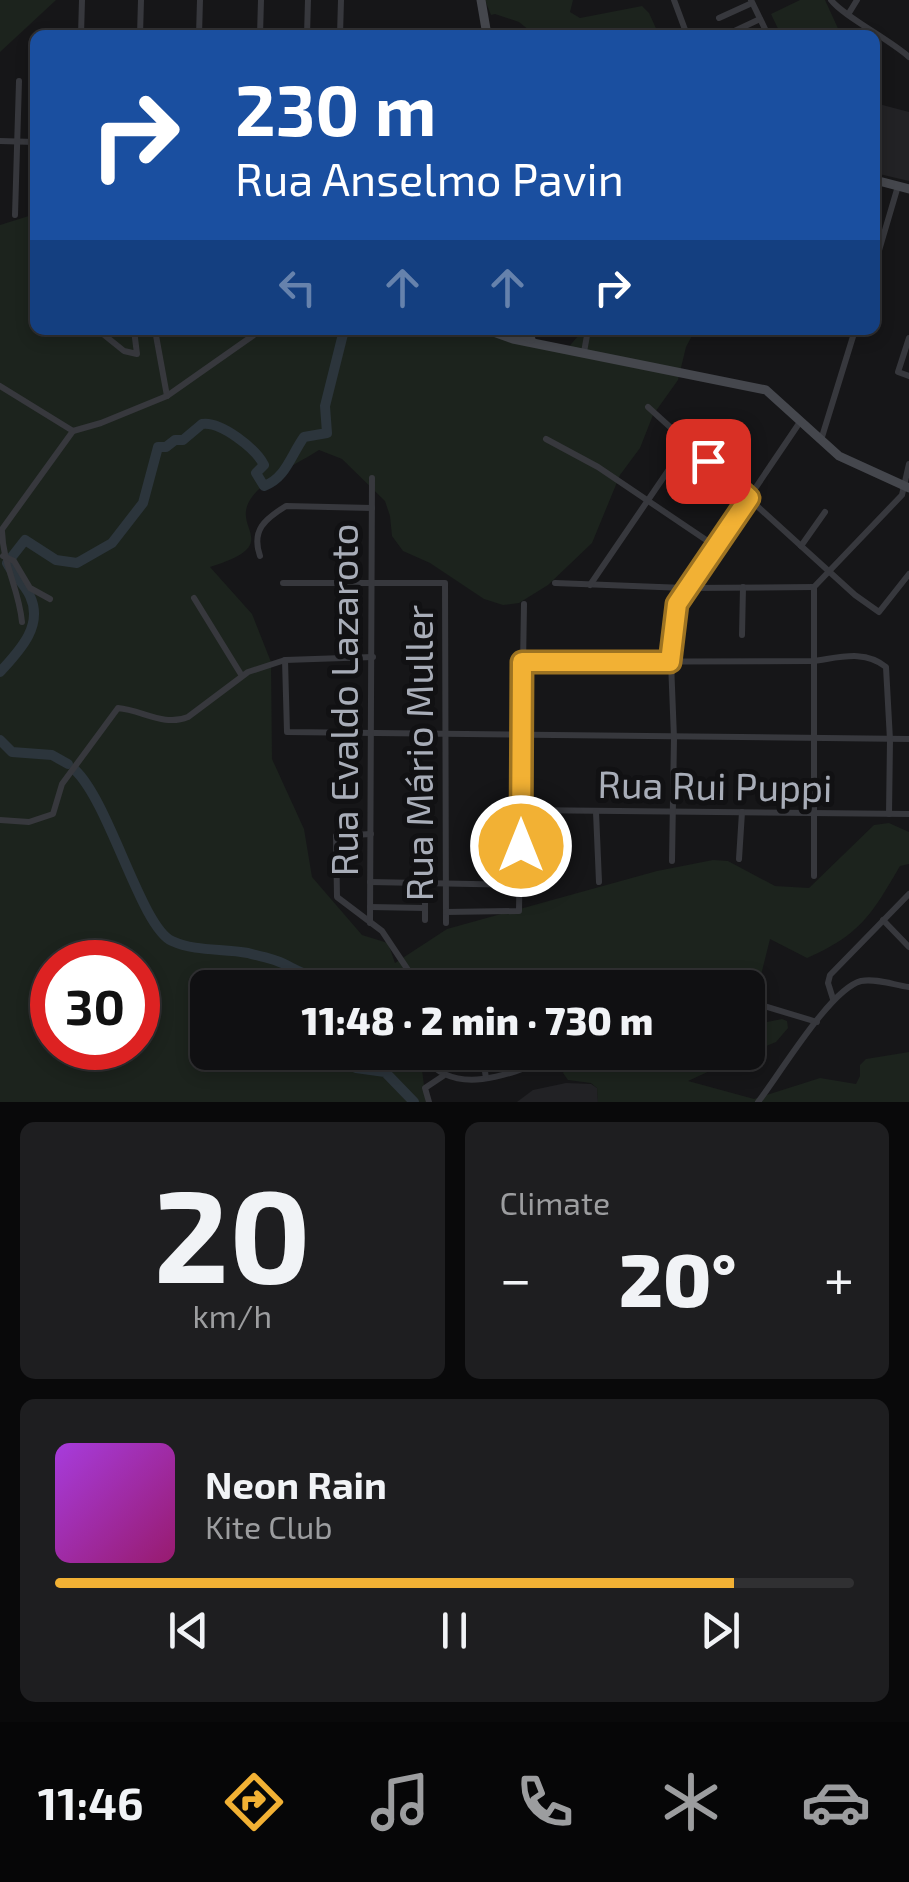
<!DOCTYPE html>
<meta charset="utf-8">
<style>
:root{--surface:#101012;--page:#1e1e20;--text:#f1f3f6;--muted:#9c9d9f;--line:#303032;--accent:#f2b134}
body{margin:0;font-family:"Exo 2",sans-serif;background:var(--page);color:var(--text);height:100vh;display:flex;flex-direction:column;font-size:38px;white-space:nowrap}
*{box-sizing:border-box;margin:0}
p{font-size:32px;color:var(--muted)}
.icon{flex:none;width:55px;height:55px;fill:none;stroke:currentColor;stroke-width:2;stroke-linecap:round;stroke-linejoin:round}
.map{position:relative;height:1102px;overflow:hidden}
.panel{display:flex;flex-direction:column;gap:20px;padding:20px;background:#09090a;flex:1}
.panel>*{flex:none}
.banner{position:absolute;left:30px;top:30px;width:850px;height:305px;border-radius:15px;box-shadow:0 5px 15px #0003,0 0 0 2px var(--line);background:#1a4fa0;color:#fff;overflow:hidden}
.speed{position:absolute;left:30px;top:940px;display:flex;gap:20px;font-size:50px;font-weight:700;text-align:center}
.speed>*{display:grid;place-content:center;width:130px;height:130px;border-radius:50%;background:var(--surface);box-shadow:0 5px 15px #0003,0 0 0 2px var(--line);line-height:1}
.speed .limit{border:15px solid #d22;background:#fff;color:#111}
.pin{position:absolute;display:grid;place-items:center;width:85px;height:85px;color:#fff;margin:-42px;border-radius:20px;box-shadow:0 5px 15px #0006}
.me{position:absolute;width:110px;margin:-55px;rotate:0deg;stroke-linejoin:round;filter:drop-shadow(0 0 8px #0008)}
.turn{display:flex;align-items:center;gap:35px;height:210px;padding:0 40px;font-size:45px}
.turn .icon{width:130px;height:130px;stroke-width:2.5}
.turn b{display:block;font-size:70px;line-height:85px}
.lanes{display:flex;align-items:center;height:95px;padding:0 40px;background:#0003;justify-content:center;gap:50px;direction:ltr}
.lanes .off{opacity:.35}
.big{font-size:75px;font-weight:800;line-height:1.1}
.panel .tile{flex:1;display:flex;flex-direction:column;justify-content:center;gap:15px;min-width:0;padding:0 35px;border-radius:15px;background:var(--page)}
.panel .dial{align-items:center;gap:0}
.dial b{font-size:130px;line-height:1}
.song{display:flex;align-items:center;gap:30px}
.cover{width:120px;height:120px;border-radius:15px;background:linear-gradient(135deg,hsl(280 70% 55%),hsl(320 70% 35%))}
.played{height:10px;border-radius:5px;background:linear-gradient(90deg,var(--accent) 85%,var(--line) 85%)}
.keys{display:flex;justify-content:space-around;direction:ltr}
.heat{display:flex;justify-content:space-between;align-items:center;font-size:55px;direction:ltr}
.panel .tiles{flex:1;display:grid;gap:20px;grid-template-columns:1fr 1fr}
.tile:last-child{grid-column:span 2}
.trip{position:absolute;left:190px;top:970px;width:575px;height:100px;border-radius:15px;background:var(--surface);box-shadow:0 5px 15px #0003,0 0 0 2px var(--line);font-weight:800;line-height:100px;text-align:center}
.dock{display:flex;height:160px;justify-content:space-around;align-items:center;background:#060607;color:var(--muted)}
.dock .icon{width:70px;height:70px}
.dock .on{color:var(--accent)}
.dock b{font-size:45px;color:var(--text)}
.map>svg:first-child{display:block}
</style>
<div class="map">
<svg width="909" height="1102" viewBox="0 0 909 1102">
<rect width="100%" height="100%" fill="#161618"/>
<!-- built -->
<g fill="#222225">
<polygon points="875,103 909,112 909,181 875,173"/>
<polygon points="566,1083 591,1084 597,1088 598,1102 517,1102 533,1090"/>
</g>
<!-- green -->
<g fill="#1c231d" fill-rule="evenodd">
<polygon points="0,0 56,0 0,52"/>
<polygon points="485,0 573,0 570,12 580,18 642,6 649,13 659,35 535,35 519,22 495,14 491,15"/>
<polygon points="800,0 825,0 841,35 781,35 771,14"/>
<path d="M 35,214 L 35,330 L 488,330 L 567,349 L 583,330 L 695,330 L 686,347 L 678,380 L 653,415 L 640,448 L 620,475 L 592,543 L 548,585 L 519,603 L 503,605 L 484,599 L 430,563 L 403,551 L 392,536 L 390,516 L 385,501 L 342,459 L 319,450 C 299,463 267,477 252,497 C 228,529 287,543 210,567 L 252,614 L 271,662 L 272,759 L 304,829 L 312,877 L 362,935 L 388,943 L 395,963 L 447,929 L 657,871 L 713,860 L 728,861 L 775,886 L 809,888 L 874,825 L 889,823 L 909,832 L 909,864 L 900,866 C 872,914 860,935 807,958 L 770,939 L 760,979 L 748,988 L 208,988 L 208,1052 L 420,1053 L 426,1102 L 0,1102 L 0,225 ZM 52,962 L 138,962 L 138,1048 L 52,1048 Z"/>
<polygon points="782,1019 787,1021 788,1028 776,1042 740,1057 733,1065 714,1069 688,1081 754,1099 820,1078 856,1084 860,1076 860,1065 866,1059 909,1052 909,1102 598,1102 597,1088 591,1083 568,1080 563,1073 568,1064 580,1062 607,1070 639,1057 673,1059 693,1053 748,1052 748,1026"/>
</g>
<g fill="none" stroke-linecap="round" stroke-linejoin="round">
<!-- river -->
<g stroke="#2c353c" stroke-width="10">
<path d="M 0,672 C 19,651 44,626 30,596 C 24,583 13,575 7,563 L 25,540 L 56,560 L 77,563 L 112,543 L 143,503 L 158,447 L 166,447 L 175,440 L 183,440 L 202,424 C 221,421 256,449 264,465 L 256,473 L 264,486 C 286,478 291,455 304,437 L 327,433 L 325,406 L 344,330"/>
<polyline points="0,740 12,752 52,755 68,764"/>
<path d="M 75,770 C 110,803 141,927 172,941 C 196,952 223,948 248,953 C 257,956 268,957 277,961 C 289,965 300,974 313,976 C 327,979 336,977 348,988"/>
<polyline points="346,1052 356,1068 385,1072 414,1102"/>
</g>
<!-- street -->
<g stroke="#37383d" stroke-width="6">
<polyline points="674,0 687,35"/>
<polyline points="751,0 768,35"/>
<path d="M 831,0 C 843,16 889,39 909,57"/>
<polyline points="849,13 857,0"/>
<polyline points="719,18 752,3"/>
<polyline points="81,35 82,0"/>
<polyline points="140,35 141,0"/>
<polyline points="199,35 200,0"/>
<polyline points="260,35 261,0"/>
<polyline points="307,35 308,0"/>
<polyline points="340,35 341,0"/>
<polyline points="726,35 760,19"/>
<polyline points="0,141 35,142"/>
<polyline points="15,215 19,81"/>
<polyline points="875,264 898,186"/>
<polyline points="98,330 124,351 137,354 134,330"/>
<polyline points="155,330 167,396"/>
<polyline points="909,338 898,372 909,376"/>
<polyline points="584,352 588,330"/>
<polyline points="0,386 73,431"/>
<polyline points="648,407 855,595 879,612 909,574"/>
<polyline points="546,439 598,467 715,546"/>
<polyline points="821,440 855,330"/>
<path d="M 2,531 C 3,565 19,589 22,622"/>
<polyline points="0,532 73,431 101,423 167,396 261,330"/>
<polyline points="801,546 825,512"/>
<polyline points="3,556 14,561 30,588 50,599"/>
<path d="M 260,556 C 251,530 265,519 286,506 L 372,508"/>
<polyline points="283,583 445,583 446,923"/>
<polyline points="555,583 685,588 814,587"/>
<polyline points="590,585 687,443"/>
<polyline points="194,598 242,676"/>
<polyline points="742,635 743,587"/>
<polyline points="285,660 287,732 909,739"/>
<path d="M 522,662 L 813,661 C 838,658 864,649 886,667 L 890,740 L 889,814"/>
<polyline points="521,810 909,814"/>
<polyline points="596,812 599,882"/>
<path d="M 0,820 L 29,822 L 53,814 L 62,784 L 118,708 C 142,710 164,727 188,717 L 248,672 L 285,660 L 373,657"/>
<polyline points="371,834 336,836 337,897 382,931 420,988"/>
<polyline points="739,859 742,812"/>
<polyline points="672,861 674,738 671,662 677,604 800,422"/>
<polyline points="814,876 814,587 902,495 909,464"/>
<polyline points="370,882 521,885"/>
<polyline points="425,884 425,920"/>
<polyline points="370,907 425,908"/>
<polyline points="446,912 519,911 524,604"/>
<polyline points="883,920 909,947"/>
<polyline points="370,923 372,478"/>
<polyline points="833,999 828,983 830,975 909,894"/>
<polyline points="748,1006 761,1005 817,1022"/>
<path d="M 425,1052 L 425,1058 C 459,1102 523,1068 566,1052"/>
<polyline points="482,1052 486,1078"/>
<polyline points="429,1102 425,1088 443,1076"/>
<path d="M 758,1102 C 780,1074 830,989 861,981 C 876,978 894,985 909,987"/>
</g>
<!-- secondary -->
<g stroke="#45474d" stroke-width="9">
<polyline points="481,0 487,35"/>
<polyline points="875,180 909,189"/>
<polyline points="488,330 513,339 766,390 839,456 909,488"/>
<polyline points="516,330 531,339"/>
</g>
</g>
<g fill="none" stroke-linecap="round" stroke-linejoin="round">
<!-- route casing -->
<g stroke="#9d7322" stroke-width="25">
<polyline id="route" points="521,846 522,662 670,662 677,604 749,498 708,461"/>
</g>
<!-- route -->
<use href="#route" stroke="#f2b134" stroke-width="18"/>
</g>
<g text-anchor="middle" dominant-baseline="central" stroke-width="10" stroke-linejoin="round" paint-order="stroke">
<!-- street labels -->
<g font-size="38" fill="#a8adb8" stroke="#111113">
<text transform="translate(343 700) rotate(-90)">Rua Evaldo Lazaroto</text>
<text transform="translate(418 753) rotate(-90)">Rua Mário Muller</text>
<text transform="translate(715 785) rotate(1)">Rua Rui Puppi</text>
</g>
</g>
</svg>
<div class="speed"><div class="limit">30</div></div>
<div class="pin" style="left:708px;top:461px;background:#d93025"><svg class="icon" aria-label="arrive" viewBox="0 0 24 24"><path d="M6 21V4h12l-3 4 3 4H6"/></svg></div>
<svg class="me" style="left:521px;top:846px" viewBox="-20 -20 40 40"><circle r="17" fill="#f2b134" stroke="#fff" stroke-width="3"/><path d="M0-11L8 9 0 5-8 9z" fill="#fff"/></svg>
<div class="trip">11:48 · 2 min · 730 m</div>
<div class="banner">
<div class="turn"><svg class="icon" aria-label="right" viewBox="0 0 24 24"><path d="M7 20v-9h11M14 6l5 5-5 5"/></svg><div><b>230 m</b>Rua Anselmo Pavin</div></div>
<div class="lanes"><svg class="icon off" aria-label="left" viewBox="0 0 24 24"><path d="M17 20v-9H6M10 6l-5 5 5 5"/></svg><svg class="icon off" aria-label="ahead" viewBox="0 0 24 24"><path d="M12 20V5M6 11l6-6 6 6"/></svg><svg class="icon off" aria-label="ahead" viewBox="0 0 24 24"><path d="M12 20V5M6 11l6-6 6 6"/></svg><svg class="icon" aria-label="right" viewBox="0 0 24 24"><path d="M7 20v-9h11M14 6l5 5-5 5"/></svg></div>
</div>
</div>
<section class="panel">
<div class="tiles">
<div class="tile dial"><b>20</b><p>km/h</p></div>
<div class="tile"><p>Climate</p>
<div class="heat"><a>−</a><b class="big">20°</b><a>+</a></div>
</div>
<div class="tile">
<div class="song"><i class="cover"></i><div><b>Neon Rain</b><p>Kite Club</p></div></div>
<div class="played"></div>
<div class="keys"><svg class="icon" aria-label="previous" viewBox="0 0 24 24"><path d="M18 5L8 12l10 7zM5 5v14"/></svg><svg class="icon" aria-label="pause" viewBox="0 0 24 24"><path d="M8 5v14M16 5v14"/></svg><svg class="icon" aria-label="next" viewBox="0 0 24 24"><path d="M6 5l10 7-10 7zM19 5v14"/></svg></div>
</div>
</div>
</section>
<nav class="dock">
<b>11:46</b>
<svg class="icon on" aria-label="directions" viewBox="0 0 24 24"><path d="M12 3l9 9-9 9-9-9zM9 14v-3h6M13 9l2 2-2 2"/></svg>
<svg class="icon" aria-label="music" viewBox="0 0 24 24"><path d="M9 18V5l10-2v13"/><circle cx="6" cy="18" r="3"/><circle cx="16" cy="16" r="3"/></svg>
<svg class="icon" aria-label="phone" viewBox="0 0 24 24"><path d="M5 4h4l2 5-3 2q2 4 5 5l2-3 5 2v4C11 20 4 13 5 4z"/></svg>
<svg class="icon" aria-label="climate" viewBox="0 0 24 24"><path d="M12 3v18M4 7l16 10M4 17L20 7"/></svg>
<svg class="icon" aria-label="car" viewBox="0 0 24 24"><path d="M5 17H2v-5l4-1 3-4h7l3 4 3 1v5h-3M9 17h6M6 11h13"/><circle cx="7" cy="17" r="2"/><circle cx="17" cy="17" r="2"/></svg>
</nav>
